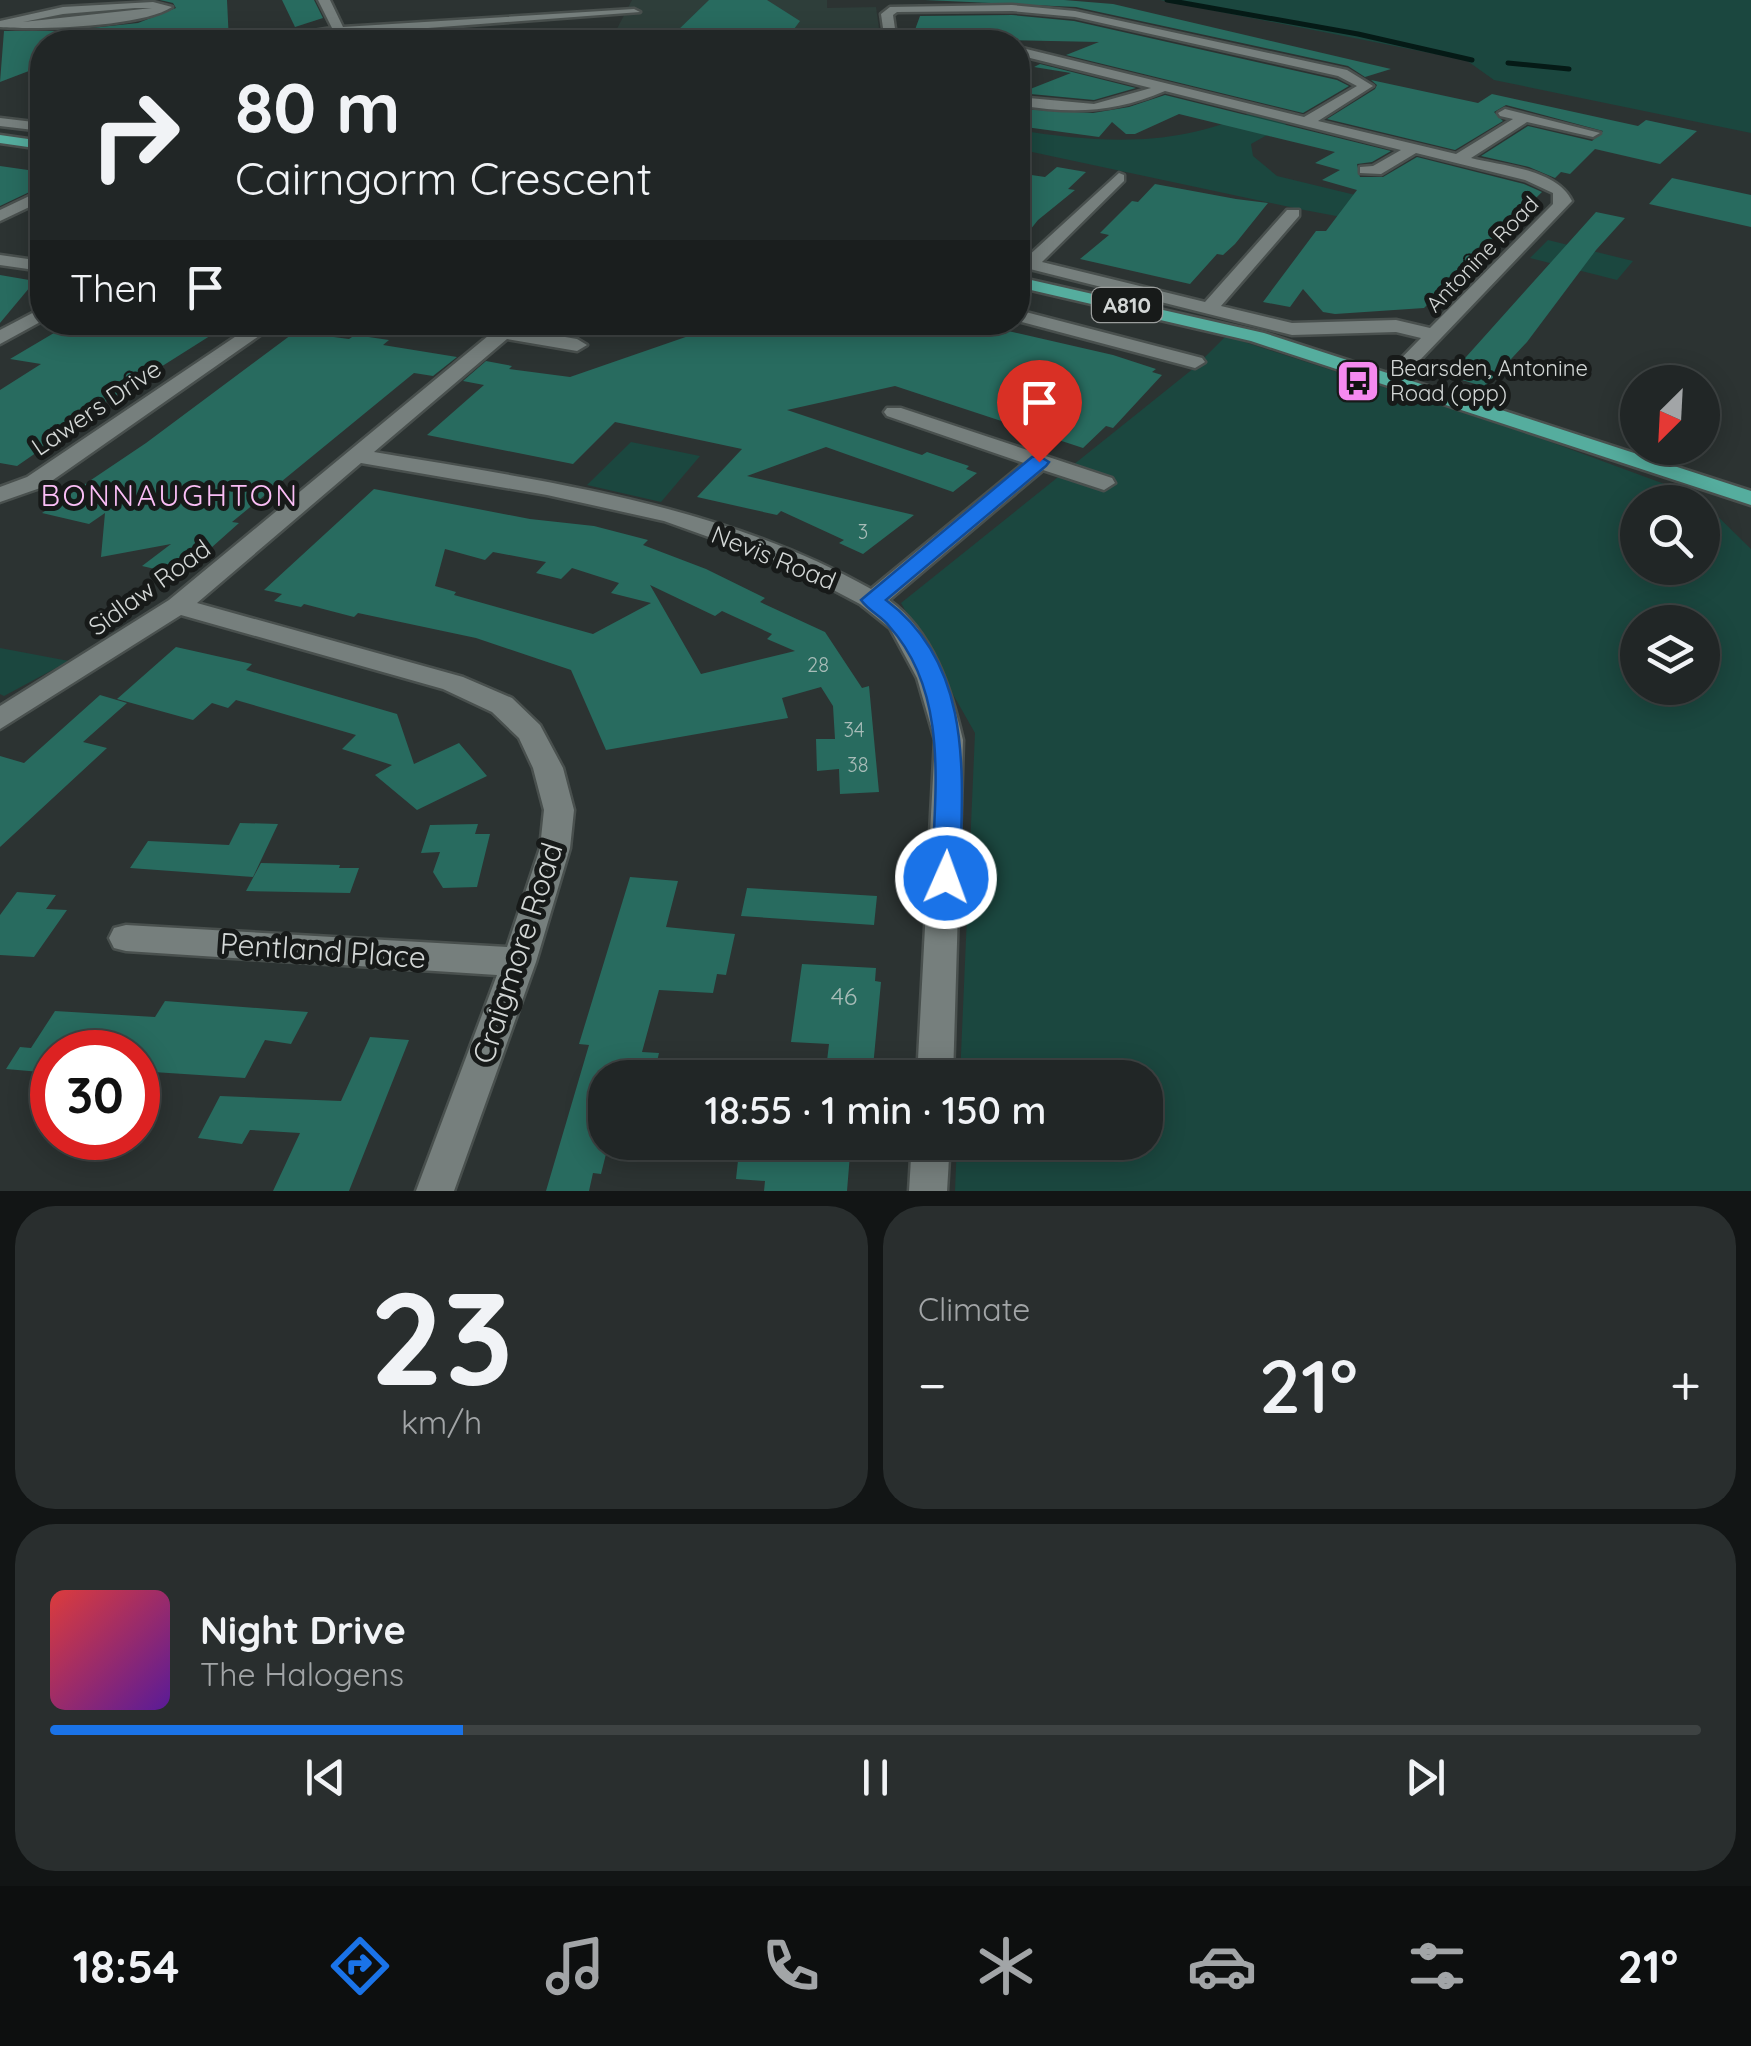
<!DOCTYPE html>
<meta charset="utf-8">
<style>
:root{--surface:#212626;--page:#292e2e;--text:#f1f3f6;--muted:#a2a5a7;--line:#3e4343;--accent:#1a73e8}
body{margin:0;font-family:Quicksand,sans-serif;background:var(--page);color:var(--text);height:100vh;display:flex;flex-direction:column;font-size:38px;white-space:nowrap}
*{box-sizing:border-box;margin:0}
p{font-size:32px;color:var(--muted)}
.icon{flex:none;width:55px;height:55px;fill:none;stroke:currentColor;stroke-width:2;stroke-linecap:round;stroke-linejoin:round}
.map{position:relative;height:1191px;overflow:hidden}
.sheet{display:flex;flex-direction:column;gap:15px;padding:15px;background:#121515;flex:1}
.sheet>*{flex:none}
.banner{position:absolute;left:30px;top:30px;width:1000px;height:305px;border-radius:40px;box-shadow:0 5px 25px #0003,0 0 0 2px var(--line);background:#212626;color:var(--text);overflow:hidden}
.needle{width:65px;rotate:204deg}
.controls{position:absolute;left:1620px;top:365px;display:grid;gap:20px}
.controls a{display:grid;place-items:center;width:100px;height:100px;border-radius:50%;background:var(--surface);box-shadow:0 5px 25px #0003,0 0 0 2px var(--line);font-size:50px}
.speed{position:absolute;left:30px;top:1030px;display:flex;gap:20px;font-size:50px;font-weight:700;text-align:center}
.speed>*{display:grid;place-content:center;width:130px;height:130px;border-radius:50%;background:var(--surface);box-shadow:0 5px 25px #0003,0 0 0 2px var(--line);line-height:1}
.speed .limit{border:15px solid #d22;background:#fff;color:#111}
.pin{position:absolute;display:grid;place-items:center;width:85px;height:85px;color:#fff;margin:-102px -42px;border-radius:50% 50% 50% 0;rotate:-45deg;box-shadow:0 0 10px #0007}
.pin .icon{rotate:45deg}
.me{position:absolute;width:110px;margin:-55px;rotate:2deg;stroke-linejoin:round;filter:drop-shadow(0 0 8px #0008)}
.turn{display:flex;align-items:center;gap:35px;height:210px;padding:0 40px;font-size:45px}
.turn .icon{width:130px;height:130px;stroke-width:2.5}
.turn b{display:block;font-size:70px;line-height:85px}
.then{display:flex;align-items:center;height:95px;padding:0 40px;background:#0003;gap:20px;font-size:38px}
.big{font-size:75px;font-weight:600;line-height:1.1}
.sheet .widget{flex:1;display:flex;flex-direction:column;justify-content:center;gap:15px;min-width:0;padding:0 35px;border-radius:40px;background:var(--page)}
.sheet .dial{align-items:center;gap:0}
.dial b{font-size:130px;line-height:1}
.song{display:flex;align-items:center;gap:30px}
.cover{width:120px;height:120px;border-radius:15px;background:linear-gradient(135deg,hsl(0 70% 55%),hsl(270 70% 35%))}
.played{height:10px;border-radius:5px;background:linear-gradient(90deg,var(--accent) 25%,var(--line) 25%)}
.keys{display:flex;justify-content:space-around;direction:ltr}
.heat{display:flex;justify-content:space-between;align-items:center;font-size:55px;direction:ltr}
.sheet .tiles{flex:1;display:grid;gap:15px;grid-template-columns:1fr 1fr}
.widget:last-child{grid-column:span 2}
.trip{position:absolute;left:588px;top:1060px;width:575px;height:100px;border-radius:40px;background:var(--surface);box-shadow:0 5px 25px #0003,0 0 0 2px var(--line);font-weight:600;line-height:100px;text-align:center}
.tabs{display:flex;height:160px;justify-content:space-around;align-items:center;background:#0d0f0f;color:var(--muted)}
.tabs .icon{width:70px;height:70px}
.tabs .active{color:var(--accent)}
.tabs b{font-size:45px;color:var(--text)}
.map>svg:first-child{display:block}
</style>
<div class="map">
<svg width="1751" height="1191" viewBox="0 0 1751 1191">
<rect width="100%" height="100%" fill="#2c3332"/>
<!-- built -->
<polygon fill="#2e3e3a" points="632,0 827,0 827,8 876,7 881,42 610,42"/>
<!-- green -->
<g fill="#1b473f" fill-rule="evenodd">
<polygon points="1160,0 1751,0 1751,133 1494,80 1466,60"/>
<path d="M 1252,112 L 1290,122 L 1251,144 L 1253,156 L 1277,176 L 1516,234 L 1501,247 L 1299,209 L 1018,149 L 1018,130 C 1099,143 1176,148 1252,112 Z"/>
<polygon points="1548,240 1633,261 1617,280 1530,258"/>
<path d="M 1226,336 L 1529,434 L 1697,496 L 1751,549 L 1751,1191 L 955,1191 L 957,1143 L 1145,1142 L 1145,1078 L 960,1077 L 975,733 L 901,603 L 1194,368 ZM 1638,502 L 1702,502 L 1702,568 L 1638,568 ZM 1638,622 L 1702,622 L 1702,688 L 1638,688 Z"/>
<polygon points="631,442 700,456 661,502 587,485"/>
<polygon points="0,648 69,661 4,696 0,694"/>
</g>
<g fill="none" stroke-linecap="round" stroke-linejoin="round">
<!-- stream -->
<g stroke="#051a16" stroke-width="5">
<polyline points="1167,0 1358,34 1472,60"/>
<polyline points="1508,63 1569,69"/>
</g>
</g>
<!-- building -->
<g fill="#286b5f" fill-rule="evenodd">
<polygon points="160,0 227,0 229,42 42,42 42,66 0,82 4,31 63,31 138,23 176,8 173,3"/>
<polygon points="282,0 314,0 323,18 295,27"/>
<polygon points="709,0 767,0 800,21 785,41 673,35"/>
<polygon points="925,0 1064,0 1113,4 1391,69 1365,77 1348,66 1076,7"/>
<polygon points="1012,15 1074,21 1337,80 1349,86 1303,113 1066,55 1099,42 912,38 920,16"/>
<polygon points="1040,64 1136,88 1094,100 1020,93 1071,73 1034,67"/>
<polygon points="1371,80 1478,103 1492,94 1638,126 1646,120 1697,131 1660,164 1595,149 1570,174 1561,172 1555,178 1529,167 1481,156 1528,126 1592,141 1603,131 1506,105 1494,112 1503,121 1455,150 1327,119 1375,89 1377,85"/>
<polygon points="1165,95 1391,151 1372,162 1357,164 1360,177 1383,177 1417,157 1524,184 1542,192 1424,308 1335,314 1323,312 1303,289 1290,307 1263,302 1316,231 1326,231 1357,190 1322,180 1340,170 1315,163 1335,152 1179,114 1135,134 1126,134 1112,122 1099,137 1018,126 1018,109 1093,113 1129,107"/>
<polygon points="0,166 42,172 42,186 0,206"/>
<polygon points="1057,167 1086,172 1068,189 1075,190 1038,220 1018,245 1018,173 1045,177"/>
<polygon points="1672,178 1751,195 1751,227 1649,204"/>
<polygon points="1155,184 1236,199 1268,203 1235,244 1223,255 1217,254 1190,284 1080,259 1109,235 1100,233 1132,201 1138,202"/>
<polygon points="1596,212 1625,218 1596,250 1527,342 1485,387 1449,376"/>
<polygon points="0,275 35,281 0,323"/>
<polygon points="105,322 232,322 80,418 85,419 17,466 0,463 0,390 41,364 10,359 59,330 85,335"/>
<polygon points="729,322 969,322 1113,355 1156,369 1152,372 1162,375 1113,428 1106,426 1083,448 895,386 787,410 922,455 927,452 969,466 966,469 977,473 953,492 826,447 747,476 914,515 863,554 839,543 844,540 781,511 777,515 697,497 742,449 615,422 573,464 427,435 484,385 463,381 486,361 512,366 509,369 570,377"/>
<polygon points="295,332 349,339 355,335 389,340 383,345 457,357 433,376 414,373 232,522 239,523 211,548 205,553 197,551 172,573 142,566 171,544 101,557 105,513 89,524 42,513 146,443"/>
<path d="M 374,489 L 530,519 L 594,526 L 648,540 L 643,545 L 706,569 L 765,598 L 760,602 L 825,632 L 862,688 L 869,686 L 879,792 L 840,794 L 839,769 L 817,771 L 816,739 L 835,739 L 833,706 L 821,687 L 782,698 L 788,718 L 606,750 L 571,670 L 476,638 L 358,613 L 354,617 L 304,604 L 301,607 L 274,601 L 282,594 L 264,590 ZM 445,549 L 485,560 L 493,552 L 546,562 L 536,573 L 561,579 L 572,568 L 619,583 L 611,593 L 651,603 L 593,634 L 454,595 L 456,592 L 435,586 ZM 650,585 L 715,616 L 722,611 L 772,634 L 767,639 L 795,651 L 701,674 Z"/>
<polygon points="176,647 252,664 246,670 397,714 414,764 459,743 487,776 417,810 375,775 392,765 342,749 356,735 236,700 228,708 212,703 193,720 117,699"/>
<polygon points="100,695 127,703 83,742 107,748 0,847 0,756 24,763"/>
<polygon points="240,823 278,824 253,877 130,868 148,841 229,845"/>
<polygon points="478,824 475,834 490,834 477,887 443,888 433,872 440,852 421,853 430,825"/>
<polygon points="261,863 340,865 339,868 359,868 350,893 246,891"/>
<polygon points="630,877 678,881 666,927 735,934 726,975 717,974 713,993 659,990 642,1052 659,1053 653,1078 605,1078 605,1142 609,1142 601,1174 593,1173 589,1191 546,1191 589,1045 579,1044"/>
<polygon points="747,888 877,896 874,925 741,916"/>
<polygon points="17,892 56,895 46,909 67,910 34,957 0,955 0,915"/>
<polygon points="802,964 876,968 875,981 881,982 872,1078 825,1078 829,1044 791,1042"/>
<polygon points="165,1001 308,1012 291,1044 265,1040 245,1078 138,1071 138,1052 52,1052 52,1073 6,1069 20,1047 31,1048 55,1011 155,1017"/>
<polygon points="370,1037 409,1040 349,1191 273,1191 300,1133 250,1130 242,1144 198,1138 220,1096 341,1101"/>
<polygon points="740,1142 851,1142 847,1191 764,1191 765,1181 736,1179"/>
</g>
<g fill="none" stroke-linecap="round" stroke-linejoin="round">
<!-- minor casing -->
<g stroke="#49504e" stroke-width="5">
<g id="minor">
<polygon points="318,0 330,0 343,27 634,9 640,12 245,42 332,28"/>
<path d="M 153,2 L 172,7 C 142,27 38,30 0,27 L 0,21 L 63,7 ZM 135,8 L 152,8 L 23,22 L 63,14 Z"/>
<path d="M 1012,5 L 1075,11 L 1347,70 L 1373,86 L 1318,121 L 1456,154 L 1513,119 L 1500,116 L 1498,113 L 1505,109 L 1600,133 L 1593,137 L 1527,122 L 1471,158 C 1502,166 1557,169 1572,201 L 1398,383 L 1391,385 L 1381,379 L 1421,338 L 1396,332 L 1292,335 L 1018,266 L 1018,256 L 1026,258 L 1119,173 L 1124,175 L 1124,181 L 1042,262 L 1205,302 L 1287,210 L 1299,210 L 1299,216 L 1221,306 L 1292,323 L 1396,320 L 1430,328 L 1553,204 L 1553,193 L 1525,180 L 1416,153 L 1381,174 L 1360,173 L 1360,167 L 1373,166 L 1401,150 L 1165,91 C 1114,113 1072,114 1018,105 L 1018,97 L 1094,104 L 1151,88 L 1018,55 L 1018,47 L 1304,117 L 1357,86 L 1338,76 L 1075,17 L 1012,11 L 897,12 L 893,15 L 897,42 L 885,42 L 881,14 L 890,7 Z"/>
<polygon points="0,118 42,123 42,131 0,126"/>
<polygon points="42,190 42,201 0,221 0,210"/>
<polygon points="0,255 42,261 42,271 0,265"/>
<polygon points="42,308 42,321 0,344 0,330"/>
<polygon points="1018,310 1202,358 1205,362 1195,368 1018,321"/>
<polygon points="257,322 279,322 43,487 0,502 0,487 27,477"/>
<path d="M 428,322 L 474,322 L 577,339 L 587,345 L 577,351 L 507,339 L 374,452 C 544,481 718,503 871,589 L 1024,463 L 887,416 L 884,412 L 887,408 L 901,408 L 1112,478 L 1115,483 L 1104,490 L 1043,470 L 889,600 C 933,632 951,689 963,740 L 953,1078 L 917,1078 L 935,740 L 917,678 L 890,628 L 860,604 L 784,564 L 664,521 L 547,495 L 361,463 L 197,603 L 463,677 L 512,698 L 540,725 L 563,768 L 574,810 L 570,848 L 536,962 L 454,1191 L 416,1191 L 497,975 L 126,951 L 114,948 L 109,938 L 114,928 L 126,925 L 507,947 L 540,848 L 544,810 L 533,768 L 519,738 L 492,712 L 443,689 L 181,615 L 0,729 L 0,706 L 169,600 L 488,336 Z"/>
<polygon points="912,1142 950,1142 947,1191 909,1191"/>
</g>
</g>
<!-- major casing -->
<g stroke="#49504e" stroke-width="5">
<g id="major">
<polygon points="0,135 42,141 42,149 0,143"/>
<polygon points="1018,277 1264,333 1751,491 1751,505 1251,341 1018,287"/>
</g>
</g>
<!-- minor -->
<use href="#minor" fill="#767f7d" fill-rule="evenodd"/>
<!-- major -->
<use href="#major" fill="#55ad9e" fill-rule="evenodd"/>
</g>
<!-- route -->
<path fill="#1a73e8" stroke="#114b97" stroke-width="2.5" d="M 1039,456 L 1049,462 L 1046,466 L 886,600 C 976,667 962,780 960,878 L 956,886 L 946,889 L 936,886 L 932,878 C 934,794 951,695 889,626 C 881,616 869,611 861,600 L 1032,457 Z"/>
<!-- icons -->
<defs>
<g id="bus-square" transform="scale(2.25)"><rect x="-9" y="-9" width="18" height="18" rx="4" fill="#f589ef" stroke="#171a19"/><path d="M-5-6H5V4H4V6H2V4H-2V6H-4V4H-5ZM-3.5-4V0h7V-4ZM-3.5 1.2v1.5H-2V1.2ZM2 1.2v1.5H3.5V1.2Z" fill="#111"/></g>
</defs>
<g fill-rule="evenodd">
<use href="#bus-square" x="1358" y="381"/>
</g>
<g text-anchor="middle" dominant-baseline="central" stroke-width="10" stroke-linejoin="round" paint-order="stroke">
<!-- number labels -->
<g font-size="20" fill="#a8bcb8">
<text x="863" y="531">3</text>
<text x="818" y="664">28</text>
<text x="854" y="729">34</text>
<text x="858" y="764">38</text>
</g>
<!-- far-street labels -->
<g font-size="22" fill="#d3d7d6" stroke="#171a19">
<text transform="translate(1482 254) rotate(-46)">Antonine Road</text>
</g>
<!-- shield labels -->
<rect fill="#171a19" stroke="#9b9e9d" stroke-width="2.5" x="1092" y="288" width="70" height="34" rx="8"/>
<g font-size="22" font-weight="bold" fill="#d3d7d6">
<text x="1127" y="305">A810</text>
</g>
<!-- far-poi labels -->
<g font-size="22" fill="#d3d7d6" stroke="#171a19" text-anchor="start">
<text x="1390" y="368">Bearsden, Antonine<tspan x="1390" dy="25">Road (opp)</tspan></text>
</g>
<!-- street labels -->
<g font-size="25" fill="#d3d7d6" stroke="#171a19">
<text transform="translate(96 407) rotate(-34)">Lawers Drive</text>
<text transform="translate(774 557) rotate(22)">Nevis Road</text>
<text transform="translate(149 587) rotate(-36)">Sidlaw Road</text>
</g>
<!-- near-number labels -->
<g font-size="25" fill="#a8bcb8">
<text x="844" y="995">46</text>
</g>
<!-- quarter labels -->
<g font-size="30" letter-spacing="2.5" fill="#fbbef6" stroke="#171a19">
<text x="170" y="495">BONNAUGHTON</text>
</g>
<!-- near-street labels -->
<g font-size="30" fill="#d3d7d6" stroke="#171a19">
<text transform="translate(323 950) rotate(4)">Pentland Place</text>
<text transform="translate(517 953) rotate(-72)">Craigmore Road</text>
</g>
</g>
</svg>
<div class="controls">
<a><svg class="needle" viewBox="-14 -14 28 28"><path d="M0-13l5 13h-10z" fill="#e53935"/><path d="M0 13l5-13h-10z" fill="#a2a5a7"/></svg></a>
<a><svg class="icon" aria-label="search" viewBox="0 0 24 24"><circle cx="10" cy="10" r="6"/><path d="M15 15l6 6"/></svg></a>
<a><svg class="icon" aria-label="layers" viewBox="0 0 24 24"><path d="M12 4l9 5-9 5-9-5zM3 14l9 5 9-5"/></svg></a>
</div>
<div class="speed"><div class="limit">30</div></div>
<div class="pin" style="left:1039px;top:462px;background:#d93025"><svg class="icon" aria-label="arrive" viewBox="0 0 24 24"><path d="M6 21V4h12l-3 4 3 4H6"/></svg></div>
<svg class="me" style="left:946px;top:878px" viewBox="-20 -20 40 40"><circle r="17" fill="#1a73e8" stroke="#fff" stroke-width="3"/><path d="M0-11L8 9 0 5-8 9z" fill="#fff"/></svg>
<div class="trip">18:55 · 1 min · 150 m</div>
<div class="banner">
<div class="turn"><svg class="icon" aria-label="right" viewBox="0 0 24 24"><path d="M7 20v-9h11M14 6l5 5-5 5"/></svg><div><b>80 m</b>Cairngorm Crescent</div></div>
<div class="then">Then<svg class="icon" aria-label="arrive" viewBox="0 0 24 24"><path d="M6 21V4h12l-3 4 3 4H6"/></svg></div>
</div>
</div>
<section class="sheet">
<div class="tiles">
<div class="widget dial"><b>23</b><p>km/h</p></div>
<div class="widget"><p>Climate</p>
<div class="heat"><a>−</a><b class="big">21°</b><a>+</a></div>
</div>
<div class="widget">
<div class="song"><i class="cover"></i><div><b>Night Drive</b><p>The Halogens</p></div></div>
<div class="played"></div>
<div class="keys"><svg class="icon" aria-label="previous" viewBox="0 0 24 24"><path d="M18 5L8 12l10 7zM5 5v14"/></svg><svg class="icon" aria-label="pause" viewBox="0 0 24 24"><path d="M8 5v14M16 5v14"/></svg><svg class="icon" aria-label="next" viewBox="0 0 24 24"><path d="M6 5l10 7-10 7zM19 5v14"/></svg></div>
</div>
</div>
</section>
<nav class="tabs">
<b>18:54</b>
<svg class="icon active" aria-label="directions" viewBox="0 0 24 24"><path d="M12 3l9 9-9 9-9-9zM9 14v-3h6M13 9l2 2-2 2"/></svg>
<svg class="icon" aria-label="music" viewBox="0 0 24 24"><path d="M9 18V5l10-2v13"/><circle cx="6" cy="18" r="3"/><circle cx="16" cy="16" r="3"/></svg>
<svg class="icon" aria-label="phone" viewBox="0 0 24 24"><path d="M5 4h4l2 5-3 2q2 4 5 5l2-3 5 2v4C11 20 4 13 5 4z"/></svg>
<svg class="icon" aria-label="climate" viewBox="0 0 24 24"><path d="M12 3v18M4 7l16 10M4 17L20 7"/></svg>
<svg class="icon" aria-label="car" viewBox="0 0 24 24"><path d="M5 17H2v-5l4-1 3-4h7l3 4 3 1v5h-3M9 17h6M6 11h13"/><circle cx="7" cy="17" r="2"/><circle cx="17" cy="17" r="2"/></svg>
<svg class="icon" aria-label="filters" viewBox="0 0 24 24"><path d="M4 7h16M4 17h16"/><circle cx="9" cy="7" r="2"/><circle cx="15" cy="17" r="2"/></svg>
<b>21°</b>
</nav>
